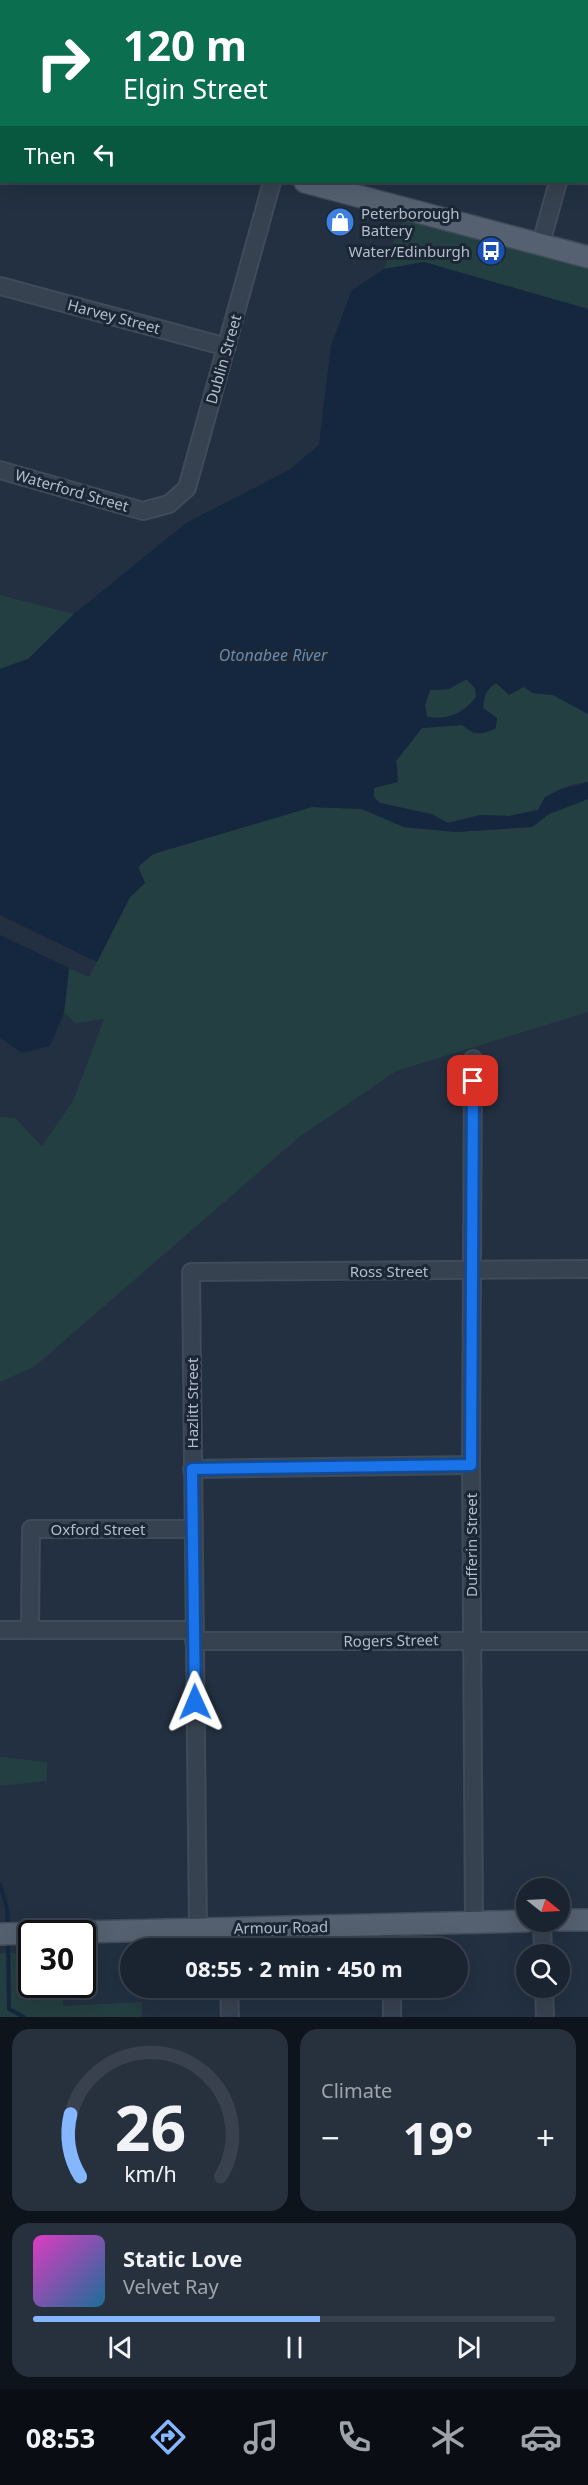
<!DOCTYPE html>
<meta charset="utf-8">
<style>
:root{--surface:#1a2431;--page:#27303d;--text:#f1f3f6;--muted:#9fa4ab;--line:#38414d;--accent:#84b7ff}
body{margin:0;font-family:"Noto Sans",sans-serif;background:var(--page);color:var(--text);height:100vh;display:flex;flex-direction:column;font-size:22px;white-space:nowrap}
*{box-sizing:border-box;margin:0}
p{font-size:20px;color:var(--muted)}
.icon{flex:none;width:33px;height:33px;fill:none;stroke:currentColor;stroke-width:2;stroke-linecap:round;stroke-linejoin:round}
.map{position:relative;height:2017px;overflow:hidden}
.side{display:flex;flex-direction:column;gap:12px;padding:12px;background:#0e141b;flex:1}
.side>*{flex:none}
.banner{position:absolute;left:0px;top:0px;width:588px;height:183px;box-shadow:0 6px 24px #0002,0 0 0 2px var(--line);background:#0b6e4f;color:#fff;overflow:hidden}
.needle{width:39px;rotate:108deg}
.controls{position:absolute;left:516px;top:1878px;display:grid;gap:12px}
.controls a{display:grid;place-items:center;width:54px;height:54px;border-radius:50%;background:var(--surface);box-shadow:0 6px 24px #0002,0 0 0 2px var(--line);font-size:30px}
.speed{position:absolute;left:18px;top:1920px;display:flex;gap:12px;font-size:30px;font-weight:700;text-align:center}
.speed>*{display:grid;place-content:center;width:78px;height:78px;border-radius:50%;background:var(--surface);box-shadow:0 6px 24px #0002,0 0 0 2px var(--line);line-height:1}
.speed .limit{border:3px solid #111;border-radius:9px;background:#fff;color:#111}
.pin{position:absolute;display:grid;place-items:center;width:51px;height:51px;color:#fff;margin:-26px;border-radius:12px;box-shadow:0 3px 9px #0006}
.me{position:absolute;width:66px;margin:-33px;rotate:359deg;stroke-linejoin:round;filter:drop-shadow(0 0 4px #0008)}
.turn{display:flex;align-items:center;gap:21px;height:126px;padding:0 24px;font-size:27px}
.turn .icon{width:78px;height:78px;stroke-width:2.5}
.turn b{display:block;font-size:42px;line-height:51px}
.then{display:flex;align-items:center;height:57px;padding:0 24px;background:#0003;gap:12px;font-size:22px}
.big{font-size:45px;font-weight:700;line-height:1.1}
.side .tile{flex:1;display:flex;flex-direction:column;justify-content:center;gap:9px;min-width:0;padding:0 21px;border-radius:18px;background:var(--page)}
.side .dial{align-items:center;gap:0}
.dial svg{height:156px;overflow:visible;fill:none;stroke:var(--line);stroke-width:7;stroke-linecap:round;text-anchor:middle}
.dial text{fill:var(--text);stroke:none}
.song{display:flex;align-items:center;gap:18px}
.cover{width:72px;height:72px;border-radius:9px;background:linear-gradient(135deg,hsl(310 70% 55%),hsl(200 70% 35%))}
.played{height:6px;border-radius:3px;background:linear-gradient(90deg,var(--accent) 55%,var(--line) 55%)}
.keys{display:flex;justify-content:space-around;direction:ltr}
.heat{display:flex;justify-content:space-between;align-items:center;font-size:33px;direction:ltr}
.side .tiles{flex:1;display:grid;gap:12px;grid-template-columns:1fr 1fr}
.tile:last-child{grid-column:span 2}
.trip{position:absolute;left:120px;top:1938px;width:348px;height:60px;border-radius:30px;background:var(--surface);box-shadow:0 6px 24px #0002,0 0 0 2px var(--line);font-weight:700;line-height:60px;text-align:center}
.dock{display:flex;height:96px;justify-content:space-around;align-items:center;background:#0a0e14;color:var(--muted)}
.dock .icon{width:42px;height:42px}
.dock .active{color:var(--accent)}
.dock b{font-size:27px;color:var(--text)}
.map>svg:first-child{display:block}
</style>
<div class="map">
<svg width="588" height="2017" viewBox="0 0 588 2017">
<rect width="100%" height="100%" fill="#223041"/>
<!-- green -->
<g fill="#243f41">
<polygon points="404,215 588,269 588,310 424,262 384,269"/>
<polygon points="0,595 74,614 28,659 0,669"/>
<path d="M 467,679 L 475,688 L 476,697 C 463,714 448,720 427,717 L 425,705 L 430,690 L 449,689 Z"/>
<path d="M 497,683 L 524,687 L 533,693 L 553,695 L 588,714 L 588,782 C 567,784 549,791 538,810 L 509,816 L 480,815 L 447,823 L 433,814 L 380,803 L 374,797 L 374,788 L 398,773 L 396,761 L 422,728 L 462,725 L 474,734 L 497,718 L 483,709 C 484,696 486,689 497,683 Z"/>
<polygon points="588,799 588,1012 396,1071 298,1138 34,1367 0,1382 0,1117 15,1118 42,1146 73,1101 104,1019 75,1023 64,1013 69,968 89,977 130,897 145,883 138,867 153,854 312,807 362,809 404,827 456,832 532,827 549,814"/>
<polygon points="0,1757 47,1762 47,1781 0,1786"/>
<polygon points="0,1953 22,1953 23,1991 63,1990 63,2006 142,2002 142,2017 0,2017"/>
</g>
<!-- water -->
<g fill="#14273f" fill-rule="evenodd">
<path d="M 424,262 L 588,309 L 588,714 L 553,695 L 533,693 L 524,687 L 509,695 L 496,683 C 486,689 484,696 483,708 L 497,718 L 496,728 C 481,736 476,735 462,725 L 422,728 L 396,761 L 398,782 L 374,788 L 374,797 L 380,803 L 433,815 L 448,823 L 480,815 L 509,816 L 538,810 L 545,797 L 559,790 L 588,782 L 588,799 L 549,814 L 532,827 L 456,832 L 404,827 L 362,809 L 312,807 L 153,854 L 138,867 L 145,883 L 130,897 L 97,962 L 0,915 L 0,669 L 28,659 L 74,614 L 186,523 L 289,470 L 319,445 L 331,345 L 352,290 L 384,269 ZM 466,679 L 475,688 L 476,697 C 463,714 448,720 427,717 L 425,705 L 430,690 L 449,689 Z"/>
<polygon points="0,935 69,968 64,1013 50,1046 22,1053 0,1038"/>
</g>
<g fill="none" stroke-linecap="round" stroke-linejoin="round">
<!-- stream -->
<g stroke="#14273f" stroke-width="4">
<polyline points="0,1884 7,1908 8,1926"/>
<polyline points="8,1939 9,2009 24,2017"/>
</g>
<!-- minor casing -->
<g stroke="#404b59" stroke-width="20">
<g id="minor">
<polyline points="31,2 32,0"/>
<polyline points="0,113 2,108"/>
<polyline points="541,243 558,182"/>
<polyline points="0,286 227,347"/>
<polyline points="0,470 143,511 169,504 187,488 272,182"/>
<polyline points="473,1059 471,1465 474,1922"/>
<polyline points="192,1469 471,1465"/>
<polyline points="0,1630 193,1630"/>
<polyline points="30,1630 31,1529 193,1529"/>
<polyline points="194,1641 588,1641"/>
<polyline points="542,1922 543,1954"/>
<polyline points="228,1928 229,1948"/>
<polyline points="198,1930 191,1272 588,1269"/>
<polyline points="391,1948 391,1925"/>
<polyline points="229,1988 230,2017"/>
<polyline points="392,1988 392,2017"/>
<polyline points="544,1988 545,2017"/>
</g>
</g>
<!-- major casing -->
<g stroke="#404b59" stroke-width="24">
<g id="major">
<polyline points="330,0 335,2"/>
<polyline points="586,70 588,71"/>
<polyline points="0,97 2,97"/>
<polyline points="305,182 588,257"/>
<polyline points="560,1920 588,1920"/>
<polyline points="0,1934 526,1921"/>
</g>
</g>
<!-- minor -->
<use href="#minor" stroke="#374250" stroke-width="16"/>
<!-- major -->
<use href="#major" stroke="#556170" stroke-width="21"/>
</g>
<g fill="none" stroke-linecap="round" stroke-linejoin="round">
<!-- route casing -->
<g stroke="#114b97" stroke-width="15">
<polyline id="route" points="195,1702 192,1469 471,1465 473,1081"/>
</g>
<!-- route -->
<use href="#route" stroke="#1a73e8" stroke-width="10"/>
</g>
<!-- icons -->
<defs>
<g id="shop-disc" transform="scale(1.5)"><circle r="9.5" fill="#3f7fe0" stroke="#1c2735"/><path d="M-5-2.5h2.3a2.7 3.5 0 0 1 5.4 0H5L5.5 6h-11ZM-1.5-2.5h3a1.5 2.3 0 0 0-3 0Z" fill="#fff"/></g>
<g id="bus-disc" transform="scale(1.5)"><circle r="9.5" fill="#1a4fb4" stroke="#1c2735"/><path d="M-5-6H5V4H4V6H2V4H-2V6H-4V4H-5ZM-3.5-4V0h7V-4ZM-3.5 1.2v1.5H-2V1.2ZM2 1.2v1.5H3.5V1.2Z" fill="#fff"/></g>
</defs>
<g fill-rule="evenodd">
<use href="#shop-disc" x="340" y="222"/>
<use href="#bus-disc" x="491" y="251"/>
</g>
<g text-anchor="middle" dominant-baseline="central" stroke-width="6" stroke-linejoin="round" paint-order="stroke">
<!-- poi labels -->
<g font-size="15" fill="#b3bdcb" stroke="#1c2735" text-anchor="start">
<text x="361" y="213">Peterborough<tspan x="361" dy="17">Battery</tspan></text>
<text x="470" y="251" text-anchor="end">Water/Edinburgh</text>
</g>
<!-- street labels -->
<g font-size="15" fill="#b3bdcb" stroke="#1c2735">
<text transform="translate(114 316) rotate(15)">Harvey Street</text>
<text transform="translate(223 359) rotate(-74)">Dublin Street</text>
<text transform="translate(72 490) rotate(16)">Waterford Street</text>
<text x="389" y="1271">Ross Street</text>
<text transform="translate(192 1403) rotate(-90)">Hazlitt Street</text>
<text x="98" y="1529">Oxford Street</text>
<text transform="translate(471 1545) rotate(-90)">Dufferin Street</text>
<text transform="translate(391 1640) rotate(-1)">Rogers Street</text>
<text transform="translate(281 1927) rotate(-1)">Armour Road</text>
</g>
<!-- water labels -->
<g font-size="16" font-style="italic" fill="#6988ad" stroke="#1c2735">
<text x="273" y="655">Otonabee River</text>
</g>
</g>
</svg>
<div class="controls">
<a><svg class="needle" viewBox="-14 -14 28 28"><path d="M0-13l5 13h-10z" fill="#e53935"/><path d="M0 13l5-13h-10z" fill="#9fa4ab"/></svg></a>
<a><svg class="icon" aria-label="search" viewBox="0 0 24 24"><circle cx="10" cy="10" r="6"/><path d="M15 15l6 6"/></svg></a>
</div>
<div class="speed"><div class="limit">30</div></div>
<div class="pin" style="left:473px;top:1081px;background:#d93025"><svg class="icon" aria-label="arrive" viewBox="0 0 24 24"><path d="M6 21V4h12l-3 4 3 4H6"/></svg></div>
<svg class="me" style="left:195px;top:1702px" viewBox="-20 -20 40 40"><path d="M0-17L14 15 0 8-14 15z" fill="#1a73e8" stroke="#fff" stroke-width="4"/></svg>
<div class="trip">08:55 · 2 min · 450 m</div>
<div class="banner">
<div class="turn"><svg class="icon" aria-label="right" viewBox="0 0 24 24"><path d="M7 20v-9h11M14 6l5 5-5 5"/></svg><div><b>120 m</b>Elgin Street</div></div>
<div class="then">Then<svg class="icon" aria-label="left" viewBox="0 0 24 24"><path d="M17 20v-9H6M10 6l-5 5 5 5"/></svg></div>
</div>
</div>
<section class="side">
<div class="tiles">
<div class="tile dial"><svg viewBox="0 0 100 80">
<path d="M14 69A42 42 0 1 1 86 69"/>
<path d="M14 69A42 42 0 0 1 9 37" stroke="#84b7ff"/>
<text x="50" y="56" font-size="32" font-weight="700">26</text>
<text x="50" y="72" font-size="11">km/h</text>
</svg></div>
<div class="tile"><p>Climate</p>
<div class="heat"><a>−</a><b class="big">19°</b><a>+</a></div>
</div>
<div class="tile">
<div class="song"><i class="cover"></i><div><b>Static Love</b><p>Velvet Ray</p></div></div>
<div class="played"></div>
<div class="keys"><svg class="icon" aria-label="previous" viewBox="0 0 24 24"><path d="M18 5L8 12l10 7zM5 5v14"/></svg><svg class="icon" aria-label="pause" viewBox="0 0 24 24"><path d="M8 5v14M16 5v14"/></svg><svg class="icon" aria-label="next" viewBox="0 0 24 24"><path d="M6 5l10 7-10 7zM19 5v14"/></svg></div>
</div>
</div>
</section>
<nav class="dock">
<b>08:53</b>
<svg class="icon active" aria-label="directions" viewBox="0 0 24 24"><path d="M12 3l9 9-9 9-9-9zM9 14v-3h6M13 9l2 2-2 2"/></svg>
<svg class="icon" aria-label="music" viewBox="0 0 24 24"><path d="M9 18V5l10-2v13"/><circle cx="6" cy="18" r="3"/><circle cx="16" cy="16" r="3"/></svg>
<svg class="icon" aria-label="phone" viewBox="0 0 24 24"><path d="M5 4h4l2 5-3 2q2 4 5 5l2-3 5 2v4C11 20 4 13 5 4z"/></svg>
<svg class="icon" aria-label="climate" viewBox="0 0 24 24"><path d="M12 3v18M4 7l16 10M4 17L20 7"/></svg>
<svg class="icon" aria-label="car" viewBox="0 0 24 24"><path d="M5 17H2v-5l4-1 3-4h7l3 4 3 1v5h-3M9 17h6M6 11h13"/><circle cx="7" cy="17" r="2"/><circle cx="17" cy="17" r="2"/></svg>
</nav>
